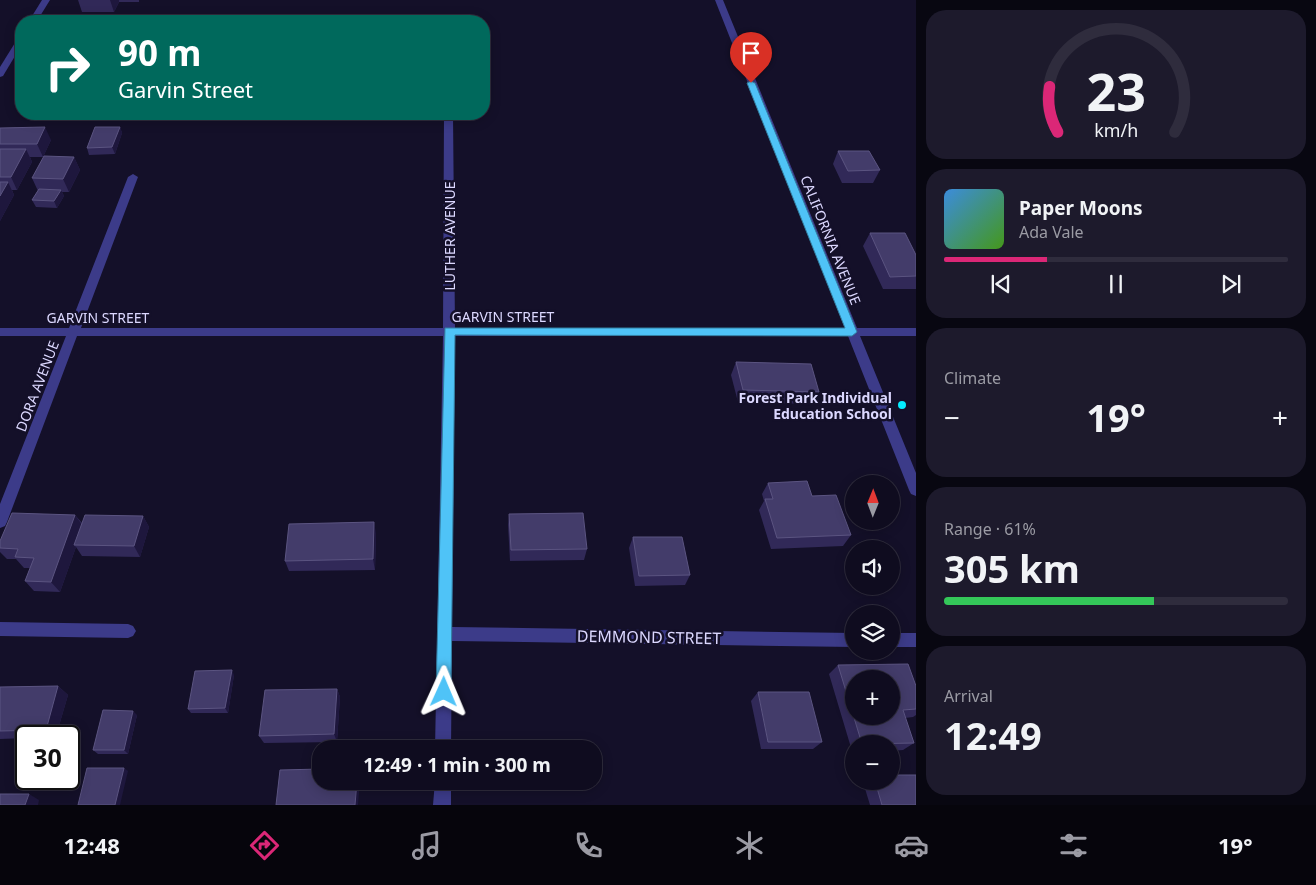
<!DOCTYPE html>
<meta charset="utf-8">
<style>
:root{--surface:#0f0c1f;--page:#1d1a2c;--text:#f1f3f6;--muted:#9b9ba4;--line:#2f2c3d;--accent:#db2777}
body{margin:0;font-family:"Noto Sans",sans-serif;background:var(--page);color:var(--text);height:100vh;display:flex;flex-direction:column;font-size:19px;white-space:nowrap}
*{box-sizing:border-box;margin:0}
p{font-size:16px;color:var(--muted)}
.icon{flex:none;width:28px;height:28px;fill:none;stroke:currentColor;stroke-width:2;stroke-linecap:round;stroke-linejoin:round}
.map{position:relative;flex:1;overflow:hidden}
.drawer{display:flex;flex-direction:column;gap:10px;padding:10px;background:#080711;width:400px}
.drawer>*{flex:none}
.guide{position:absolute;left:15px;top:15px;width:475px;height:105px;border-radius:20px;box-shadow:0 2px 12px #0003,0 0 0 1px var(--line);background:#00695c;color:#fff;overflow:hidden}
.needle{width:32px;rotate:1deg}
.fabs{position:absolute;left:845px;top:475px;display:grid;gap:10px}
.fabs a{display:grid;place-items:center;width:55px;height:55px;border-radius:50%;background:var(--surface);box-shadow:0 2px 12px #0003,0 0 0 1px var(--line);font-size:25px}
.speed{position:absolute;left:15px;top:725px;display:flex;gap:10px;font-size:25px;font-weight:700;text-align:center}
.speed>*{display:grid;place-content:center;width:65px;height:65px;border-radius:50%;background:var(--surface);box-shadow:0 2px 12px #0003,0 0 0 1px var(--line);line-height:1}
.speed .limit{border:2px solid #111;border-radius:8px;background:#fff;color:#111}
.pin{position:absolute;display:grid;place-items:center;width:42px;height:42px;color:#fff;margin:-51px -21px;border-radius:50% 50% 50% 0;rotate:-45deg;box-shadow:0 0 5px #0007}
.pin .icon{rotate:45deg}
.me{position:absolute;width:55px;margin:-28px;rotate:1deg;stroke-linejoin:round;filter:drop-shadow(0 0 4px #0008)}
.turn{display:flex;align-items:center;gap:18px;height:105px;padding:0 20px;font-size:22px}
.turn .icon{width:65px;height:65px;stroke-width:2.5}
.turn b{display:block;font-size:35px;line-height:42px}
.big{font-size:38px;font-weight:700;line-height:1.1}
.drawer .card{flex:1;display:flex;flex-direction:column;justify-content:center;gap:8px;min-width:0;padding:0 18px;border-radius:20px;background:var(--page)}
.drawer .dial{align-items:center;gap:0}
.dial svg{height:130px;overflow:visible;fill:none;stroke:var(--line);stroke-width:7;stroke-linecap:round;text-anchor:middle}
.dial text{fill:var(--text);stroke:none}
.song{display:flex;align-items:center;gap:15px}
.cover{width:60px;height:60px;border-radius:8px;background:linear-gradient(135deg,hsl(210 70% 55%),hsl(100 70% 35%))}
.played{height:5px;border-radius:2px;background:linear-gradient(90deg,var(--accent) 30%,var(--line) 30%)}
.keys{display:flex;justify-content:space-around;direction:ltr}
.heat{display:flex;justify-content:space-between;align-items:center;font-size:28px;direction:ltr}
.charge{height:8px;border-radius:4px;background:linear-gradient(90deg,#34c759 61%,var(--line) 0)}
.trip{position:absolute;left:312px;top:740px;width:290px;height:50px;border-radius:20px;background:var(--surface);box-shadow:0 2px 12px #0003,0 0 0 1px var(--line);font-weight:700;line-height:50px;text-align:center}
.dock{display:flex;height:80px;justify-content:space-around;align-items:center;background:#06050c;color:var(--muted)}
.dock .icon{width:35px;height:35px}
.dock .selected{color:var(--accent)}
.dock b{font-size:22px;color:var(--text)}
main{display:flex;flex:1;min-height:0}
.map>svg:first-child{display:block}
</style>
<main>
<div class="map">
<svg width="916" height="805" viewBox="0 0 916 805">
<rect width="100%" height="100%" fill="#141029"/>
<g fill="none" stroke-linecap="round" stroke-linejoin="round">
<!-- minor -->
<g fill="#3c3b89" fill-rule="evenodd">
<polygon points="42,0 50,0 37,21 29,21"/>
<polygon points="715,0 723,0 857,328 916,328 916,336 860,336 916,473 916,496 911,494 909,490 848,336 455,336 452,627 854,633 854,647 452,641 451,749 435,749 443,336 77,336 7,522 5,526 0,528 0,504 66,336 0,336 0,328 69,328 128,177 133,174 138,177 81,328 443,328 444,114 453,114 455,328 845,328"/>
<polygon points="18,38 21,38 21,46 3,76 0,77 0,67"/>
<polygon points="0,622 128,624 133,626 136,631 133,636 128,638 0,636"/>
<rect x="891" y="633" width="25" height="14"/>
<polygon points="435,781 451,781 451,805 433,805"/>
</g>
</g>
<!-- wall -->
<g fill="#312958">
<polygon points="78,0 139,0 139,2 119,2 114,12 82,12"/>
<polygon points="120,127 122,133 115,154 89,155 87,148"/>
<polygon points="0,128 51,140 43,157 30,157 32,162 17,190 12,190 14,195 0,221"/>
<polygon points="838,151 880,170 873,183 842,183 833,164"/>
<polygon points="74,157 80,170 69,192 62,192 64,196 57,208 36,207 32,200 38,191 32,178"/>
<polygon points="870,233 916,255 916,289 883,289 863,246"/>
<polygon points="736,362 819,392 813,404 738,402 731,375"/>
<polygon points="768,483 812,496 851,535 843,546 771,549 759,510 764,501 762,494"/>
<polygon points="509,514 587,549 584,560 510,561 508,525"/>
<polygon points="75,515 82,523 143,516 149,527 140,557 82,556 76,547 60,592 34,591 25,581 30,568 24,568 16,559 7,559 0,552 0,541"/>
<polygon points="376,533 375,570 289,571 285,561"/>
<polygon points="633,537 690,575 685,585 635,586 629,548"/>
<polygon points="838,665 916,686 916,715 913,717 905,718 914,743 903,750 891,751 891,744 854,744 854,751 852,751 829,674"/>
<polygon points="234,675 228,713 191,713 188,709"/>
<polygon points="58,686 68,695 56,736 26,736 26,738 0,739 0,687"/>
<polygon points="337,689 340,697 337,742 264,743 259,736"/>
<polygon points="758,692 822,742 813,749 761,749 751,701"/>
<polygon points="137,715 128,754 98,754 93,750"/>
<polygon points="864,781 891,781 916,805 870,805 863,782"/>
</g>
<!-- shaded-wall -->
<g fill="#1e173d">
<polygon points="110,0 119,0 119,2 114,12"/>
<polygon points="45,127 51,140 43,157 37,144"/>
<polygon points="120,127 122,133 115,154 112,147"/>
<polygon points="26,149 32,162 17,190 11,177"/>
<polygon points="74,157 80,170 69,192 63,179"/>
<polygon points="8,182 14,195 0,221 0,196"/>
<polygon points="61,190 64,196 57,208 54,201"/>
<polygon points="75,515 83,526 74,545 76,547 60,592 51,582"/>
<polygon points="143,516 149,527 140,557 134,546"/>
<polygon points="374,522 376,533 375,570 373,559"/>
<polygon points="232,670 234,675 228,713 225,708"/>
<polygon points="58,686 68,695 56,736 54,736 46,730"/>
<polygon points="337,689 340,697 337,742 334,734"/>
<polygon points="133,711 137,715 128,754 124,750"/>
<polygon points="124,768 128,771 120,805 115,805"/>
<polygon points="357,781 360,781 358,805 355,805"/>
<polygon points="29,794 39,800 38,805 25,805"/>
</g>
<!-- building -->
<g fill="#433c6a" stroke="#5b5481" fill-rule="evenodd">
<polygon points="45,127 37,144 0,144 0,128"/>
<polygon points="95,127 120,127 112,147 87,148"/>
<polygon points="0,149 26,149 11,177 0,177"/>
<polygon points="838,151 869,151 880,170 848,171"/>
<polygon points="44,156 74,157 63,179 32,178"/>
<polygon points="0,182 8,182 0,196"/>
<polygon points="39,189 61,190 54,201 32,200"/>
<polygon points="870,233 905,233 916,255 916,276 890,277"/>
<polygon points="736,362 811,364 819,392 743,390"/>
<polygon points="807,481 812,496 836,495 851,535 777,538 765,499 773,499 768,483"/>
<polygon points="12,513 75,515 51,582 25,581 34,558 15,557 18,549 0,548 0,541"/>
<polygon points="583,513 587,549 511,550 509,514"/>
<polygon points="85,515 143,516 134,546 74,545"/>
<polygon points="374,522 373,559 285,561 289,524"/>
<polygon points="633,537 682,537 690,575 639,576"/>
<path d="M 908,664 L 916,686 L 916,709 L 903,710 L 914,743 L 862,744 L 838,665 ZM 854,679 L 891,679 L 891,716 L 854,716 Z"/>
<polygon points="232,670 225,708 188,709 195,671"/>
<polygon points="58,686 46,730 0,731 0,687"/>
<polygon points="337,689 334,734 259,736 265,690"/>
<polygon points="758,692 809,692 822,742 768,742"/>
<polygon points="103,710 133,711 124,750 93,750"/>
<polygon points="87,768 124,768 115,805 78,805"/>
<polygon points="321,769 321,781 357,781 355,805 276,805 280,770"/>
<polygon points="891,775 916,775 916,805 882,805 875,781 891,781"/>
<polygon points="0,794 29,794 25,805 0,805"/>
</g>
<!-- route -->
<polygon fill="#4fc3f7" stroke="#337fa1" points="751,81 755,83 857,332 852,336 455,335 451,692 449,697 444,699 439,697 436,692 445,328 845,328 747,83"/>
<!-- markers -->
<circle fill="#04ecff" stroke="#141029" stroke-width="2" cx="902" cy="405" r="5"/>
<g text-anchor="middle" dominant-baseline="central" stroke-width="5" stroke-linejoin="round" paint-order="stroke">
<!-- street labels -->
<g font-size="14" fill="#dcd8ff" stroke="#141029">
<text transform="translate(449 236) rotate(-90)">LUTHER AVENUE</text>
<text transform="translate(831 240) rotate(68)">CALIFORNIA AVENUE</text>
<text x="503" y="316">GARVIN STREET</text>
<text x="98" y="317">GARVIN STREET</text>
<text transform="translate(37 386) rotate(-69)">DORA AVENUE</text>
</g>
<!-- poi labels -->
<g font-size="14" font-weight="bold" fill="#dcd8ff" stroke="#141029" text-anchor="end">
<text x="892" y="397">Forest Park Individual<tspan x="892" dy="16">Education School</tspan></text>
</g>
<!-- near-street labels -->
<g font-size="16" fill="#dcd8ff" stroke="#141029">
<text transform="translate(649 637) rotate(1)">DEMMOND STREET</text>
</g>
</g>
</svg>
<div class="fabs">
<a><svg class="needle" viewBox="-14 -14 28 28"><path d="M0-13l5 13h-10z" fill="#e53935"/><path d="M0 13l5-13h-10z" fill="#9b9ba4"/></svg></a>
<a><svg class="icon" aria-label="sound" viewBox="0 0 24 24"><path d="M4 9h4l5-4v14l-5-4H4zM17 9q2 3 0 6"/></svg></a>
<a><svg class="icon" aria-label="layers" viewBox="0 0 24 24"><path d="M12 4l9 5-9 5-9-5zM3 14l9 5 9-5"/></svg></a>
<a>+</a>
<a>−</a>
</div>
<div class="speed"><div class="limit">30</div></div>
<div class="pin" style="left:751px;top:83px;background:#d93025"><svg class="icon" aria-label="arrive" viewBox="0 0 24 24"><path d="M6 21V4h12l-3 4 3 4H6"/></svg></div>
<svg class="me" style="left:444px;top:692px" viewBox="-20 -20 40 40"><path d="M0-17L14 15 0 8-14 15z" fill="#4fc3f7" stroke="#fff" stroke-width="4"/></svg>
<div class="trip">12:49 · 1 min · 300 m</div>
<div class="guide">
<div class="turn"><svg class="icon" aria-label="right" viewBox="0 0 24 24"><path d="M7 20v-9h11M14 6l5 5-5 5"/></svg><div><b>90 m</b>Garvin Street</div></div>
</div>
</div>
<section class="drawer">
<div class="card dial"><svg viewBox="0 0 100 80">
<path d="M14 69A42 42 0 1 1 86 69"/>
<path d="M14 69A42 42 0 0 1 9 41" stroke="#db2777"/>
<text x="50" y="56" font-size="32" font-weight="700">23</text>
<text x="50" y="72" font-size="11">km/h</text>
</svg></div>
<div class="card">
<div class="song"><i class="cover"></i><div><b>Paper Moons</b><p>Ada Vale</p></div></div>
<div class="played"></div>
<div class="keys"><svg class="icon" aria-label="previous" viewBox="0 0 24 24"><path d="M18 5L8 12l10 7zM5 5v14"/></svg><svg class="icon" aria-label="pause" viewBox="0 0 24 24"><path d="M8 5v14M16 5v14"/></svg><svg class="icon" aria-label="next" viewBox="0 0 24 24"><path d="M6 5l10 7-10 7zM19 5v14"/></svg></div>
</div>
<div class="card"><p>Climate</p>
<div class="heat"><a>−</a><b class="big">19°</b><a>+</a></div>
</div>
<div class="card"><p>Range · 61%</p><b class="big">305 km</b><div class="charge"></div></div>
<div class="card"><p>Arrival</p><b class="big">12:49</b></div>
</section>
</main>
<nav class="dock">
<b>12:48</b>
<svg class="icon selected" aria-label="directions" viewBox="0 0 24 24"><path d="M12 3l9 9-9 9-9-9zM9 14v-3h6M13 9l2 2-2 2"/></svg>
<svg class="icon" aria-label="music" viewBox="0 0 24 24"><path d="M9 18V5l10-2v13"/><circle cx="6" cy="18" r="3"/><circle cx="16" cy="16" r="3"/></svg>
<svg class="icon" aria-label="phone" viewBox="0 0 24 24"><path d="M5 4h4l2 5-3 2q2 4 5 5l2-3 5 2v4C11 20 4 13 5 4z"/></svg>
<svg class="icon" aria-label="climate" viewBox="0 0 24 24"><path d="M12 3v18M4 7l16 10M4 17L20 7"/></svg>
<svg class="icon" aria-label="car" viewBox="0 0 24 24"><path d="M5 17H2v-5l4-1 3-4h7l3 4 3 1v5h-3M9 17h6M6 11h13"/><circle cx="7" cy="17" r="2"/><circle cx="17" cy="17" r="2"/></svg>
<svg class="icon" aria-label="filters" viewBox="0 0 24 24"><path d="M4 7h16M4 17h16"/><circle cx="9" cy="7" r="2"/><circle cx="15" cy="17" r="2"/></svg>
<b>19°</b>
</nav>
